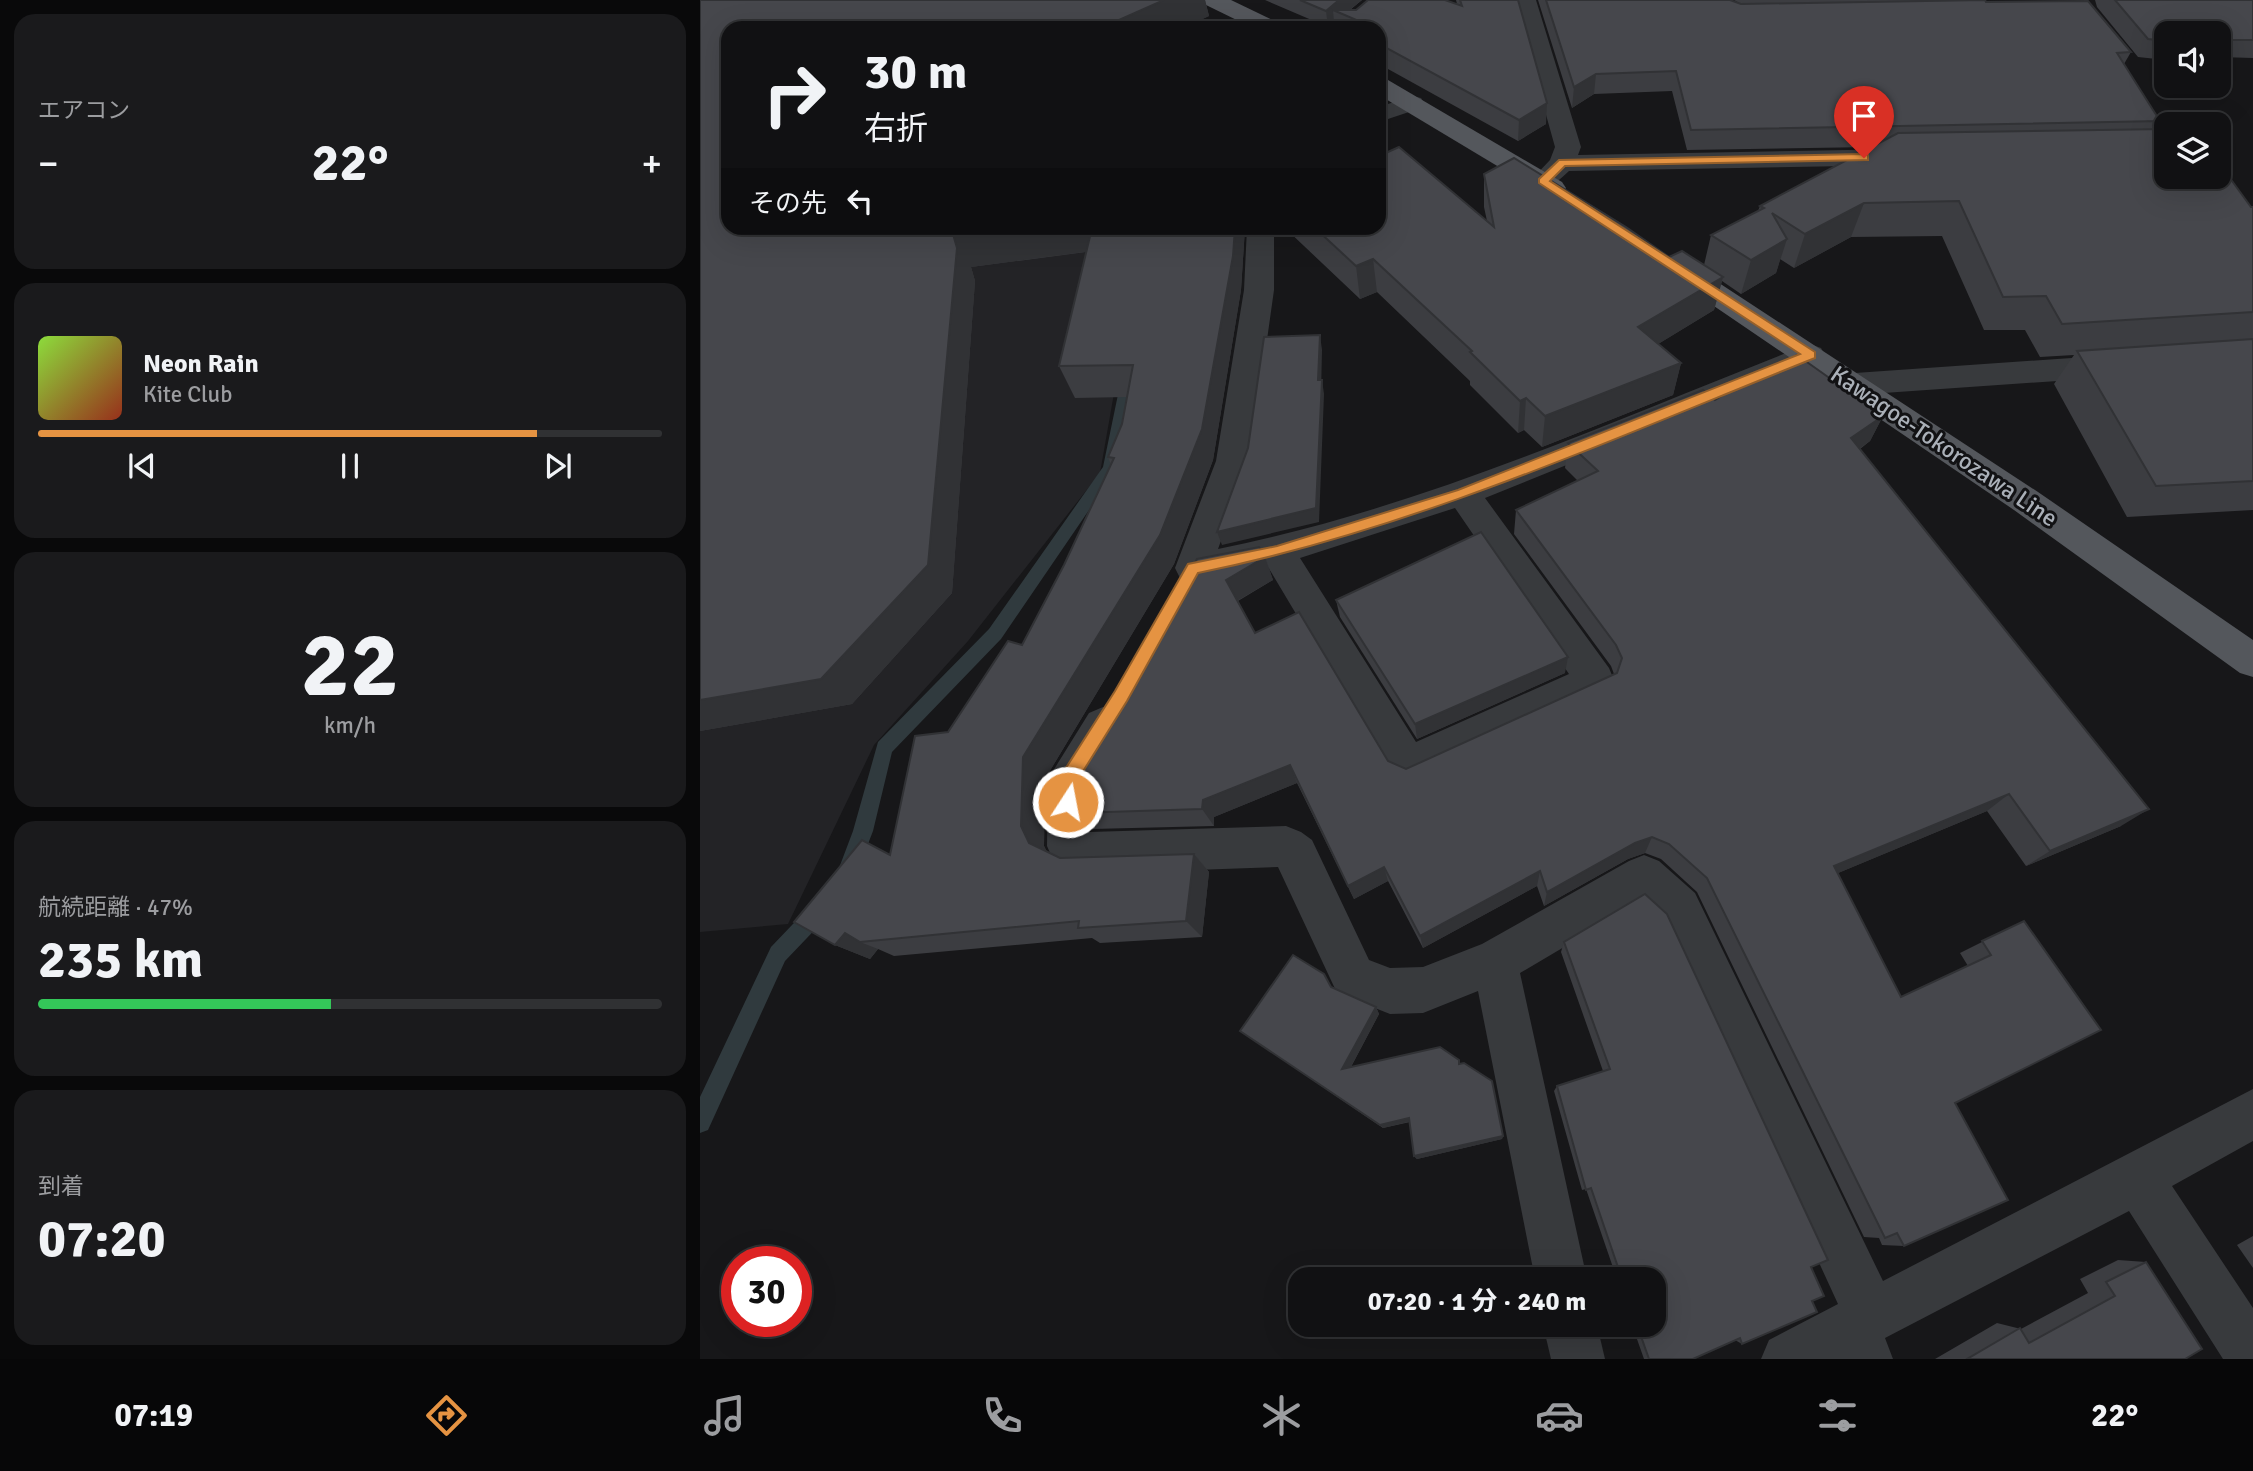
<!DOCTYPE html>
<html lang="ja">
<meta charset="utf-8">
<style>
:root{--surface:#111113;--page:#1a1a1c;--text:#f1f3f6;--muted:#9c9da0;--line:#303133;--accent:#e59342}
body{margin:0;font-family:Signika,"Noto Sans JP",sans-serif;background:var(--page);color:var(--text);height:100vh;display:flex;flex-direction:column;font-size:26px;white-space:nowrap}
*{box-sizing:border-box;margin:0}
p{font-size:23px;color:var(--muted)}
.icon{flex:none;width:38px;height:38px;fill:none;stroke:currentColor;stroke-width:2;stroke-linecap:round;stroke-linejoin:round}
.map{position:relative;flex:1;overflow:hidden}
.panel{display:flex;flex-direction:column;gap:14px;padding:14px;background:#09090a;width:700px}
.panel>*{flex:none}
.hud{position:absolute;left:21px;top:21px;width:665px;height:214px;border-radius:21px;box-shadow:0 7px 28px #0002,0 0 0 2px var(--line);background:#111113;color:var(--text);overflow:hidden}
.tools{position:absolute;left:1454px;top:21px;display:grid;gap:14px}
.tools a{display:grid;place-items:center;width:77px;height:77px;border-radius:14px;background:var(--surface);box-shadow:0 7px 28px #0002,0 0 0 2px var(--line);font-size:35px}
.speed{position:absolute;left:21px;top:1246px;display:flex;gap:14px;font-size:35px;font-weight:700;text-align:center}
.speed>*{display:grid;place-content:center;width:91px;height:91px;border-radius:50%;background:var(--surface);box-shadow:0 7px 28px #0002,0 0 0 2px var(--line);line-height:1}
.speed .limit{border:10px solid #d22;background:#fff;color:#111}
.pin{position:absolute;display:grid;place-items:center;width:60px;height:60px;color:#fff;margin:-72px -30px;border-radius:50% 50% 50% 0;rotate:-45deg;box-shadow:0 0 7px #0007}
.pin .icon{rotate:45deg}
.me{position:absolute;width:77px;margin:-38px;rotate:11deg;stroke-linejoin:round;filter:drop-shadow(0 0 5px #0008)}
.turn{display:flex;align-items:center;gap:24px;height:147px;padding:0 28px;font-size:32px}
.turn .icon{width:91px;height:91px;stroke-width:2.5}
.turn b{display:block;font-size:49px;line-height:60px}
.then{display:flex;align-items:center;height:66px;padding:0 28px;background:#0003;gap:14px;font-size:26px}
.big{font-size:52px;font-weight:700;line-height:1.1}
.panel .card{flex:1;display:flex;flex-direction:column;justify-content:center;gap:10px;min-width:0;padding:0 24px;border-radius:21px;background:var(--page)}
.panel .dial{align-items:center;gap:0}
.dial b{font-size:91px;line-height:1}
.song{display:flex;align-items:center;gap:21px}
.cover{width:84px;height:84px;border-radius:10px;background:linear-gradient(135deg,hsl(90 70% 55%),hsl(10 70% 35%))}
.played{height:7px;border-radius:4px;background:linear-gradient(90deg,var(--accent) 80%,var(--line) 80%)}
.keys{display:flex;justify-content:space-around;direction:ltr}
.heat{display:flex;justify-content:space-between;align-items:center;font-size:38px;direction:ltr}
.charge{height:10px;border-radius:5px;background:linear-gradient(90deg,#34c759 47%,var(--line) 0)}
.trip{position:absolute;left:588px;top:1267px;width:378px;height:70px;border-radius:21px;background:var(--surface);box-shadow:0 7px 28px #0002,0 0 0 2px var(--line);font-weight:700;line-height:70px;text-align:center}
.tab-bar{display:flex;height:112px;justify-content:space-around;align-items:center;background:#070708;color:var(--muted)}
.tab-bar .icon{width:49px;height:49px}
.tab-bar .active{color:var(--accent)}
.tab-bar b{font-size:32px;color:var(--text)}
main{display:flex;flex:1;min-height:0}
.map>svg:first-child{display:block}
</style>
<main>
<section class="panel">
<div class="card"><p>エアコン</p>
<div class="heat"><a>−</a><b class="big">22°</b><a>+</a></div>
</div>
<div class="card">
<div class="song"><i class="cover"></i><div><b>Neon Rain</b><p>Kite Club</p></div></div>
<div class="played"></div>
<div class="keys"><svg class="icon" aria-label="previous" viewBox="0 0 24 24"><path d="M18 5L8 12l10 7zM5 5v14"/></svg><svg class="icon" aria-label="pause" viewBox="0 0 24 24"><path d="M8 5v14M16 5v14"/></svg><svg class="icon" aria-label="next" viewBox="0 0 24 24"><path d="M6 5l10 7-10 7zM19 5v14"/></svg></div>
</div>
<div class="card dial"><b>22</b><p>km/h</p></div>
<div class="card"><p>航続距離 · 47%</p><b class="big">235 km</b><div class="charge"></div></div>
<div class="card"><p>到着</p><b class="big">07:20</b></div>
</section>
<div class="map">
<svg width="1553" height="1359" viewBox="0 0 1553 1359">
<rect width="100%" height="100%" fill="#171719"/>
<!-- built -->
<polygon fill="#232326" points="0,0 28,28 28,228 443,228 400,473 268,641 174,745 88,924 0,932"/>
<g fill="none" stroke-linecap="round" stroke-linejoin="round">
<!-- stream -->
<g fill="#303a3e" fill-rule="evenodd">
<polygon points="429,370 436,375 415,472 301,639 192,752 173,831 156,875 149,877 142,875 139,868 153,831 178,742 289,629 403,467 422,375"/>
<polygon points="120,900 127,903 130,910 127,917 85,961 8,1130 0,1133 0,1097 71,947 113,903"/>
</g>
<!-- minor -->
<g fill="#383a3d" fill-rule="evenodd">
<path d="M 814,0 L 836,0 L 881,147 L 878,155 L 1203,149 L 1212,152 L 1216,157 L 1212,162 L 1203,165 L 869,171 C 858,181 852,189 836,185 L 832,179 L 850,160 L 855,147 Z"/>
<polygon points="712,96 721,98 724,103 721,108 679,122 679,107"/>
<path d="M 547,228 L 574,228 L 574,290 L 550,461 L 518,549 C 719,509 909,422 1099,348 L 1110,344 L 1121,348 L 1125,355 L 1121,362 L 785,498 L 909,668 L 914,680 L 909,692 L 708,784 L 694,778 L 568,567 L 493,582 L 480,578 L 475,568 L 516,461 L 544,290 ZM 755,508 L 869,674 L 716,742 L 600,558 Z"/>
<polygon points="1415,355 1426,358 1430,366 1426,374 1415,377 1155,395 1144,392 1139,384 1144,376 1155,373"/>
<polygon points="403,707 417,713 423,725 388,783 389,832 586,826 601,832 612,840 669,960 690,968 723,967 782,944 929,861 944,855 959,861 995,893 1183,1281 1553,1089 1553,1141 1472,1186 1553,1308 1553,1359 1523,1359 1429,1211 1185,1338 1193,1359 1061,1359 1069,1340 1138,1304 963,923 940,902 820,973 887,1279 835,1279 778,991 723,1013 690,1014 637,993 578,867 382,874 353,860 347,846 348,779 389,713"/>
<polygon points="843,1325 897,1325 905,1359 851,1359"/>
</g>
<!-- major -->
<g fill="#54575c" fill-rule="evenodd">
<polygon points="503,0 531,0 579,23 582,28 553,28 506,5"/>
<polygon points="679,78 688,80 862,182 866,188 862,194 853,196 844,194 679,95"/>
<polygon points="974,257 984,260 1338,492 1553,640 1553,677 1540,673 1314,510 964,272 960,266 964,260"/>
</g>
</g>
<!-- wall -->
<g fill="#3c3d41">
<polygon points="0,0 505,0 509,16 28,228 545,228 541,290 513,460 474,564 345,779 344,846 347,852 360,858 494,854 509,872 502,937 400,943 392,938 194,956 178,949 170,959 135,945 190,855 248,732 322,645 364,565 411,465 408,457 422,424 427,397 375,398 359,366 386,252 271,267 275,281 252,593 152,704 0,731"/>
<polygon points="565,0 662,0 650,10 757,4 756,0 818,0 846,124 818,141 679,64 679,28 635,28 634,22 628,27"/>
<polygon points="838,0 1030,0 1039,3 1034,0 1263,0 1286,2 1431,52 1424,64 1460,121 1455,129 1551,207 1553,207 1553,510 1427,517 1354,384 1374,355 1340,357 1325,330 1284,330 1242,236 1151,237 1094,268 1080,259 1076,273 1041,294 1022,281 1014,310 958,344 981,363 973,395 842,447 824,430 818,433 770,385 770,381 677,292 660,299 585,228 679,228 787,221 784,207 784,174 969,257 1004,265 1011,235 1058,211 1060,206 1172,147 987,150 972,91 894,94 872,108"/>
<polygon points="1395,0 1553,0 1553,58 1519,57 1519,33 1466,33 1466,60 1438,57 1397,7"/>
<polygon points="1055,382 1183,416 1170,441 1160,449 1421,826 1326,866 1287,811 1138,873 1201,997 1268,966 1260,953 1324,921 1255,1103 1204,1246 1182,1245 1179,1238 1164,1237 997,892 961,859 945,853 928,859 844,906 837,886 723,948 688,881 654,899 597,783 514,817 514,826 392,829 375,813 565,557 573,580 538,601 555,633 688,761 706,769 914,674 911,666 814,534 816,510 878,481 865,468 868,443 1015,400"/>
<polygon points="636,600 865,673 717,739 640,617"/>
<polygon points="864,942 1111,1267 1112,1301 1042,1344 1035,1340 993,1359 944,1359 932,1325 954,1325 954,1279 917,1279 886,1189 882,1190 854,1091 857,1086 903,1071 861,952"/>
<polygon points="632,988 676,1007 679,1014 651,1067 759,1064 803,1136 802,1139 717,1159 714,1156 710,1122 683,1128 540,1031"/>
<polygon points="1553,1236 1553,1268 1537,1245"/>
<polygon points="1418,1260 1446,1262 1485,1359 1235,1359 1297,1323 1321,1329 1388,1293 1380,1279"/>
</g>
<!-- shaded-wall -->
<g fill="#313235">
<polygon points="464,0 505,0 509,16 484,28 401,28"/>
<polygon points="639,0 662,0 643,15 633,10 634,22 628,27 626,11"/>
<polygon points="896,74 894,94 872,108 874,87"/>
<polygon points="847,103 846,124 818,141 819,120"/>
<polygon points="1164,203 1151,237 1094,268 1105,234"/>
<polygon points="300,228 399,228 407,249 271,267 275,281 252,593 152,704 0,731 0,700 253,234"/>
<polygon points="535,228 545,228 541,290 513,460 474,564 345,779 344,846 352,862 329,843 321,826 323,757"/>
<polygon points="1087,239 1076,273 1041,294 1051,260"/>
<polygon points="673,259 677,292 660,299 656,266"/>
<polygon points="1023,277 1014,310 932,360 938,327"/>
<polygon points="620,335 622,350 621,394 618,380"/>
<polygon points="981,363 973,395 842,447 845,416"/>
<polygon points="622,380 624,394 619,522 522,545 517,532"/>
<polygon points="826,398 824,430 818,433 820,401"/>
<polygon points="1183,416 1170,441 1139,463 1151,438"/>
<polygon points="565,557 573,580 535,602 526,580"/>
<polygon points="868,657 865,673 717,739 715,724"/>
<polygon points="590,765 597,783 514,817 514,826 502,809 503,800"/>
<polygon points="1309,794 1287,811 1119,881 1134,866"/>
<polygon points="1449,809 1421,826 1326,866 1350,851"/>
<polygon points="952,837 945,853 928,859 844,906 847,892 935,843"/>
<polygon points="494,854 509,872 502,937 486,921"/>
<polygon points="684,867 688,881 654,899 648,886"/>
<polygon points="840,871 837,886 723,948 720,936"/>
<polygon points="145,933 160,942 178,949 170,959 135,945"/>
<polygon points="676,1007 679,1014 647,1074 642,1069"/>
<polygon points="709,1118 712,1121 683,1128 680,1125"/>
<polygon points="803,1136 802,1139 717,1159 714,1156"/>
</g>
<!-- building -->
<g fill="#46474c" stroke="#313235" stroke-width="2">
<polygon points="0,0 464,0 401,28 28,28 28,228 300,228 253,234 257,248 228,565 121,679 0,700"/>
<polygon points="600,0 639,0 626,11"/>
<polygon points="668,0 745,0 762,6 760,0 818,0 847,103 819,120 679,44 679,28 649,28 648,27 659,21 633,10 656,10"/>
<polygon points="846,0 1030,0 1041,4 1285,0 1286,2 1388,1 1431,52 1417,53 1460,121 991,130 976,71 896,74 874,87"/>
<polygon points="1415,0 1553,0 1553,40 1519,40 1519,33 1466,33 1466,41 1448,39"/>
<polygon points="1466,129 1466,177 1519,177 1519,163 1551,207 1553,207 1553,312 1362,324 1346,296 1303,297 1259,201 1164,203 1105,234 1072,213 1087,239 1051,260 1011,235 1064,208 1060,206 1198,133"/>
<polygon points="699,147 794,227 784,174 814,158 926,227 969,257 982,251 1023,277 938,327 981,363 845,416 826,398 820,401 770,352 772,351 673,259 656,266 615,228 679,228 679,156"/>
<polygon points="392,228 535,228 533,256 502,429 460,535 323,757 321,826 329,843 360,858 494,854 486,921 378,928 379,921 160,942 145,933 135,945 94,922 162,840 190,855 215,736 248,732 308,641 322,645 364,565 414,458 408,457 422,424 433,365 359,366"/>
<polygon points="620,335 618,380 622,380 616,508 517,532 548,448 564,337"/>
<polygon points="1553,339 1553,481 1456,486 1377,351"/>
<polygon points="1097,355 1183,416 1151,438 1449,809 1350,851 1309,794 1134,866 1201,997 1291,955 1282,941 1324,921 1401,1030 1255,1103 1308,1200 1204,1246 1197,1233 1185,1238 1007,878 969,844 952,837 935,843 847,892 840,871 720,936 684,867 648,886 590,765 503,800 502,809 375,813 374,766 424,689 497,559 559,547 565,557 526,580 555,633 599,612 688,761 706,769 917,673 922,658 916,645 816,510 898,471 868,443 1003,390 1015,400 1049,378 1055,382"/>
<polygon points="781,532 868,657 715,724 636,600"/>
<polygon points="945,894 967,914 1128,1260 1111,1267 1124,1296 1112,1301 1117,1312 1042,1344 1040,1338 993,1359 949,1359 937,1325 954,1325 954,1279 922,1279 891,1188 886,1190 857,1086 910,1069 864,942"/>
<polygon points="593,955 624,974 631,987 676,1007 642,1069 740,1047 759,1060 759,1064 764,1063 792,1081 803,1136 714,1156 709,1118 680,1125 540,1031"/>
<polygon points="1446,1262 1502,1349 1485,1359 1267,1359 1320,1328 1329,1343 1415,1296 1406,1282"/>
</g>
<!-- route -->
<path fill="#e59342" stroke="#95602b" stroke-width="2" d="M 1164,154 L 1168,155 L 1168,160 L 865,166 L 850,181 L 1115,352 L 1115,358 C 912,439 712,530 498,573 L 427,701 L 377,781 L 374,807 L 368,809 L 362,807 L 360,802 L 362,774 L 415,691 L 488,564 L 577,546 L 758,490 L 1100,354 L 839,183 L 839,179 L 859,160 Z"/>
<g text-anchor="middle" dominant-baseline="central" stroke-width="6" stroke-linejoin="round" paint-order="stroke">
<!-- street labels -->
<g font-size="24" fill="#aab0b8" stroke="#121214">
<text transform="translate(1244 446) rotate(34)">Kawagoe-Tokorozawa Line</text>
</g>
</g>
</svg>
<div class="tools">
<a><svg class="icon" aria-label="sound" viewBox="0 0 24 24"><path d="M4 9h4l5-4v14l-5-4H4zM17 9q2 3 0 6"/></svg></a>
<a><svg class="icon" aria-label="layers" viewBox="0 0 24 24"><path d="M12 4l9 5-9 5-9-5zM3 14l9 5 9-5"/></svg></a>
</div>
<div class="speed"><div class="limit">30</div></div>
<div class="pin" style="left:1164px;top:158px;background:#d93025"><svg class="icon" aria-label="arrive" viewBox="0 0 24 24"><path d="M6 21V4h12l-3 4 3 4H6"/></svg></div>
<svg class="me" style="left:368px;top:802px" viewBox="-20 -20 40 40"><circle r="17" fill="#e59342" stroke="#fff" stroke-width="3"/><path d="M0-11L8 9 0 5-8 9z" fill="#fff"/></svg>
<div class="trip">07:20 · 1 分 · 240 m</div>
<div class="hud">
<div class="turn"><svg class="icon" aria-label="right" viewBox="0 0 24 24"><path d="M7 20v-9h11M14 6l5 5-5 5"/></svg><div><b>30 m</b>右折</div></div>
<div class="then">その先<svg class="icon" aria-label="left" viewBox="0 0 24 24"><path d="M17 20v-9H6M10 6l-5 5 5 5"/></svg></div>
</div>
</div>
</main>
<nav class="tab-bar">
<b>07:19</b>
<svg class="icon active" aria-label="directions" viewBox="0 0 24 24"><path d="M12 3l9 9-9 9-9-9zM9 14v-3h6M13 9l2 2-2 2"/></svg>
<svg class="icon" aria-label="music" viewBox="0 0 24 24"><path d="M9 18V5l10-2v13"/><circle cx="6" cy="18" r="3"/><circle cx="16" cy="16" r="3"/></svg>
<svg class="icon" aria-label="phone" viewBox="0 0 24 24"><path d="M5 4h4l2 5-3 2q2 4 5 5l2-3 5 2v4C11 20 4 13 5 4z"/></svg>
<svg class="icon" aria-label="climate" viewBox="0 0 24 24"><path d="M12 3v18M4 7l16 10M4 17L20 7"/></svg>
<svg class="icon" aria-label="car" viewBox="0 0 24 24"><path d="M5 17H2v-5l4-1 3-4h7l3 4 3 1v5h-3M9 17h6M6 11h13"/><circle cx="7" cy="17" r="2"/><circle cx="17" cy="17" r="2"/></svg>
<svg class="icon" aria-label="filters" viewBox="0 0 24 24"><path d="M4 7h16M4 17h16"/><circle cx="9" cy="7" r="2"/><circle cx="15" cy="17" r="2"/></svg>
<b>22°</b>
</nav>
